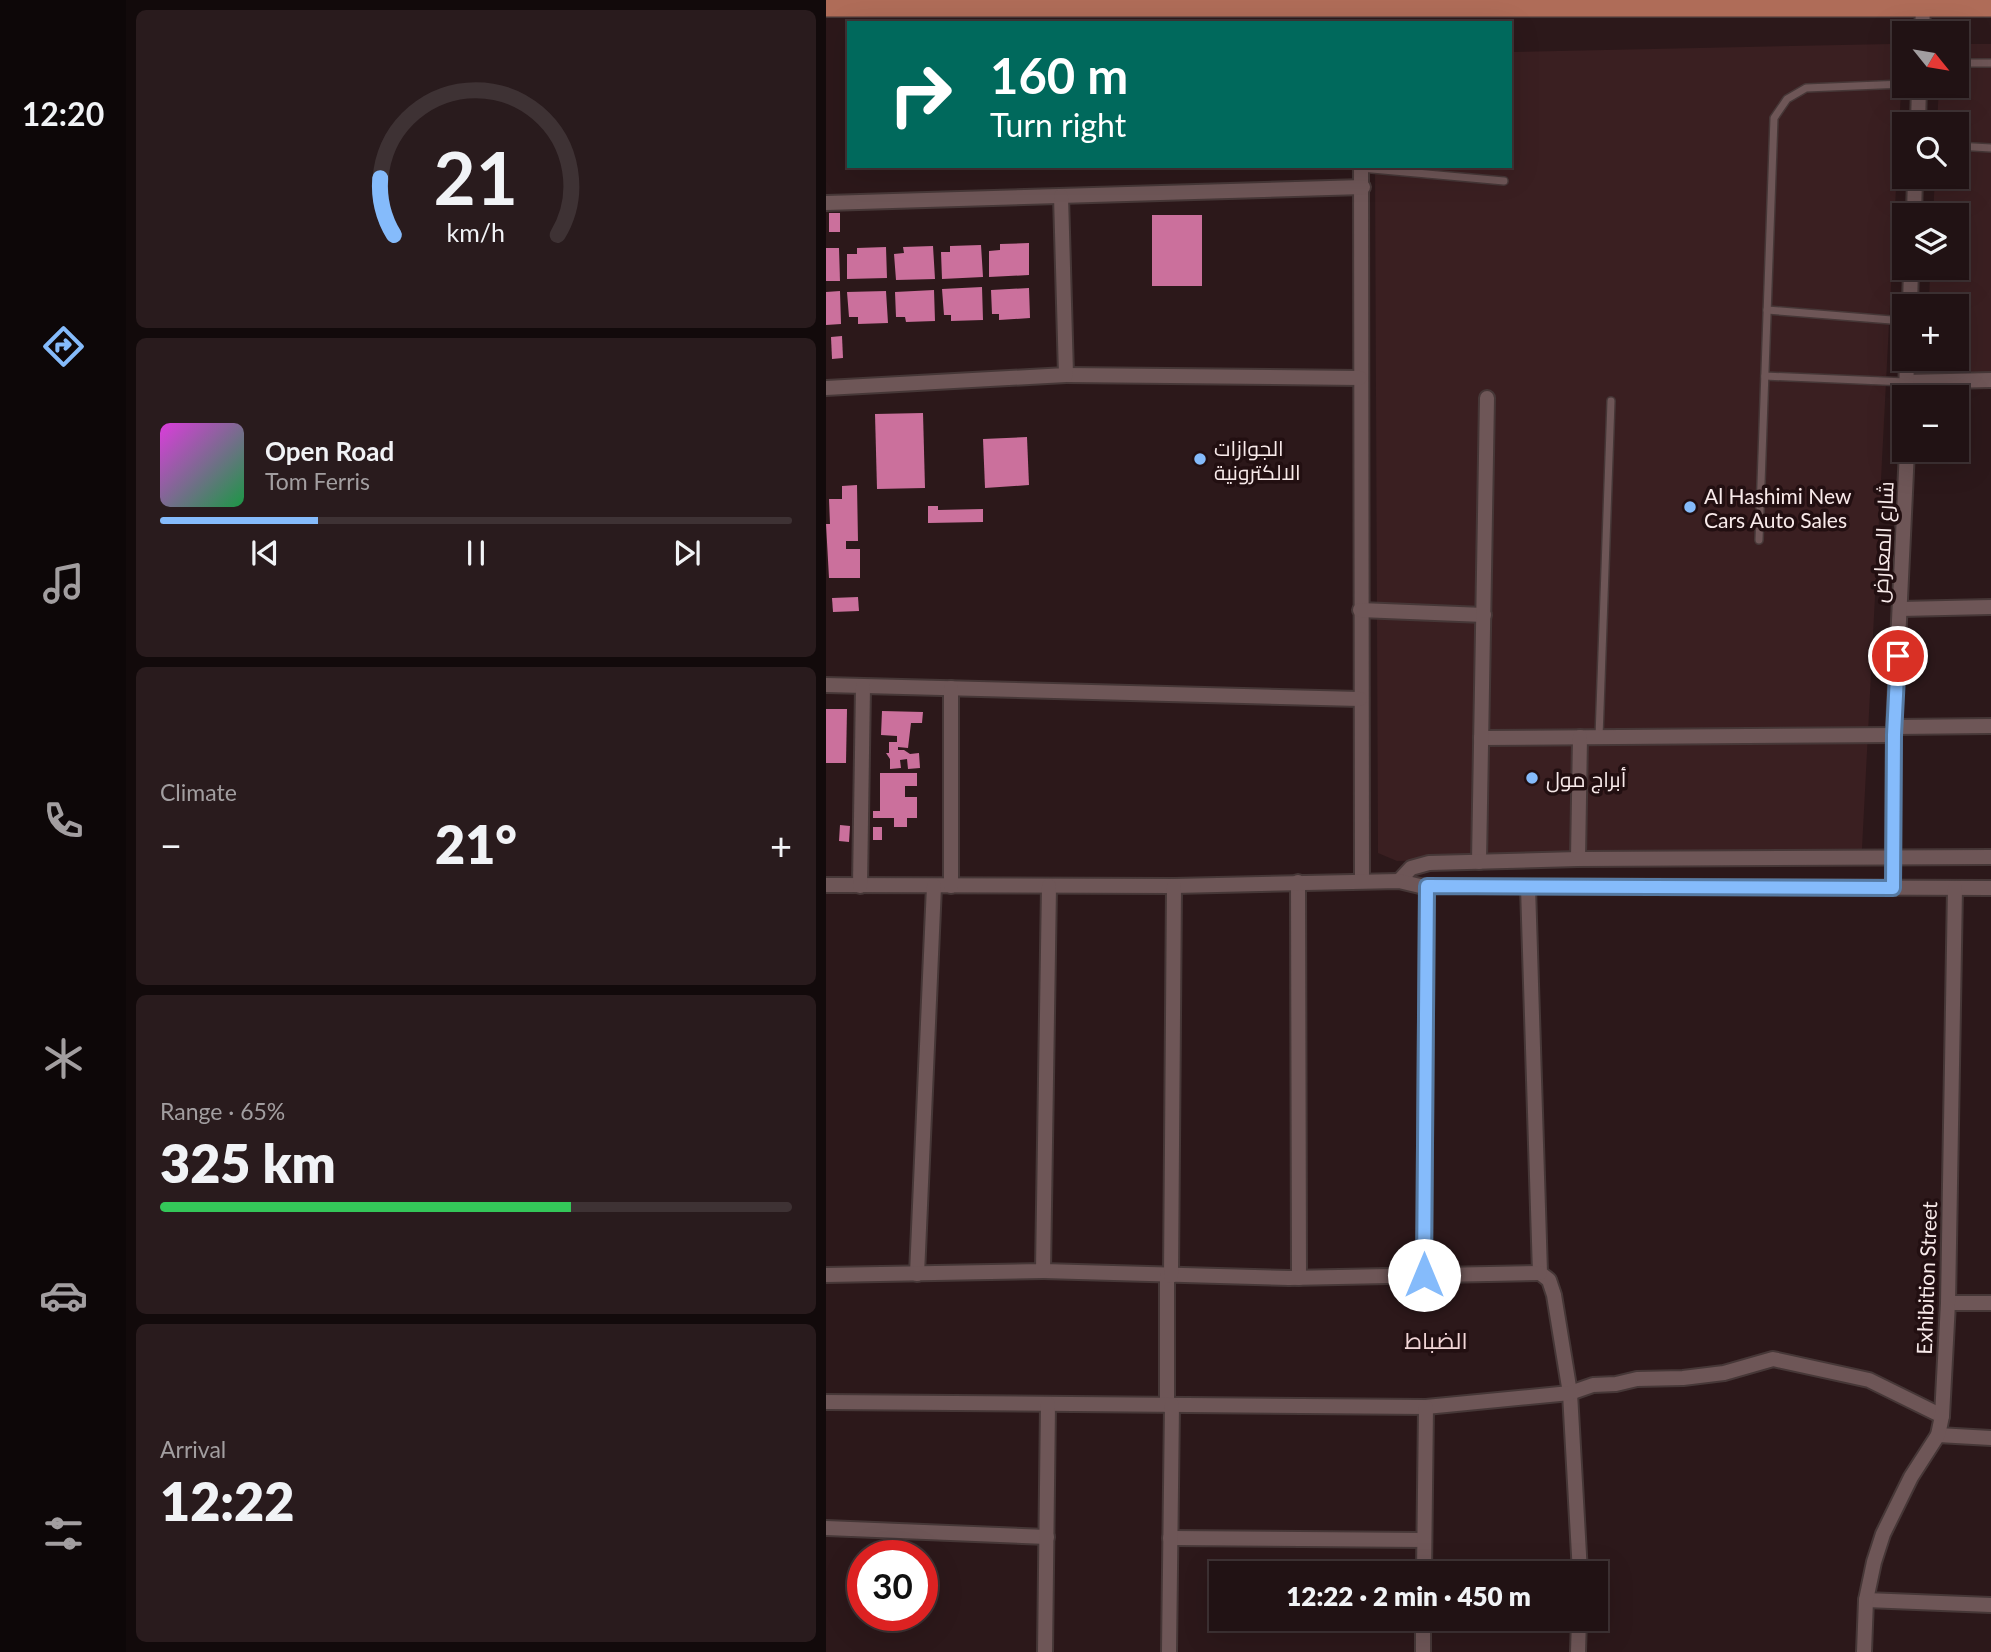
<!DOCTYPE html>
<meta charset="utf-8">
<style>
:root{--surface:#211214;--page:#291b1d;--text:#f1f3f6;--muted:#a29ea0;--line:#3e3234;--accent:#85bbfb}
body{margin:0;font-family:Lato,Cairo,sans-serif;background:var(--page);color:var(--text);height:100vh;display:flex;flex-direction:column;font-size:26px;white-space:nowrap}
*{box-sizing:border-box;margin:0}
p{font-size:23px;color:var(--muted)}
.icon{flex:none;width:38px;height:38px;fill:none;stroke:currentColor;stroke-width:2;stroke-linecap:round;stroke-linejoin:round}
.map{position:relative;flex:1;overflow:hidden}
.details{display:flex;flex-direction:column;gap:10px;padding:10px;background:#120a0b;width:700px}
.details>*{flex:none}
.hud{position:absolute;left:21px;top:21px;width:665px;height:147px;border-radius:0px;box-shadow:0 7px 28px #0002,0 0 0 2px var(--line);background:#00695c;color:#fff;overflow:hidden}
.needle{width:46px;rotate:120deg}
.tools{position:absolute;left:1066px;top:21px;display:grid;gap:14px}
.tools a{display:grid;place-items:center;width:77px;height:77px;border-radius:0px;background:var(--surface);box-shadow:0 7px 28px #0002,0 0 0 2px var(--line);font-size:35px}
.speed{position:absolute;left:21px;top:1540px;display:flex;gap:14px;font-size:35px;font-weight:700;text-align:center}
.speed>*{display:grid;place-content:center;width:91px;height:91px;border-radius:50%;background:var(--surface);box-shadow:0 7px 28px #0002,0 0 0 2px var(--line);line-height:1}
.speed .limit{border:10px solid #d22;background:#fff;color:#111}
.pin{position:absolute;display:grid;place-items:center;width:60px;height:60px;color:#fff;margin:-30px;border:4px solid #fff;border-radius:50%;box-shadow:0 2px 7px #0007}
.me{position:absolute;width:77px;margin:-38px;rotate:0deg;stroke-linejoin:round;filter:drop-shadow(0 0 5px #0008)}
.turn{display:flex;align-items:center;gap:24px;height:147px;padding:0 28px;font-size:32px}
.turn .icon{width:91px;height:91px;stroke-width:2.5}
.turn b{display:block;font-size:49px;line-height:60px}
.big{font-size:52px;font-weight:800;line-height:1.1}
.details .tile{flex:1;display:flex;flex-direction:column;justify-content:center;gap:10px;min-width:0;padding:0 24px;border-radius:10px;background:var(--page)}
.details .dial{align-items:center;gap:0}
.dial svg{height:182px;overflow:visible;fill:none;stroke:var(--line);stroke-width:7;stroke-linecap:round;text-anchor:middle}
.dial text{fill:var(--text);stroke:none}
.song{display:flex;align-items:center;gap:21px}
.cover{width:84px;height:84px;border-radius:10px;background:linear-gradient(135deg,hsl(300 70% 55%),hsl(140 70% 35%))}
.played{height:7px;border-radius:4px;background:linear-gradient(90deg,var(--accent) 25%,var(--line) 25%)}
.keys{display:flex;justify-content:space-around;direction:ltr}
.heat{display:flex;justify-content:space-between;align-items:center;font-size:38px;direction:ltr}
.charge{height:10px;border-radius:5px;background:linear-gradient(90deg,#34c759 65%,var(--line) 0)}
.trip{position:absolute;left:383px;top:1561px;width:399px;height:70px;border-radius:0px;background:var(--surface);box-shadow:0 7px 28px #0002,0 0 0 2px var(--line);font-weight:800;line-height:70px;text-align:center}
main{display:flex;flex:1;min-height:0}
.tabs{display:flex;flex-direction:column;width:126px;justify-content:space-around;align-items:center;background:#0d0708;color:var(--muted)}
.tabs .icon{width:49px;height:49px}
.tabs .active{color:var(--accent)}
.tabs b{font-size:32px;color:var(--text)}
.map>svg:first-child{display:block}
</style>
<main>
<nav class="tabs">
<b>12:20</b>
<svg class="icon active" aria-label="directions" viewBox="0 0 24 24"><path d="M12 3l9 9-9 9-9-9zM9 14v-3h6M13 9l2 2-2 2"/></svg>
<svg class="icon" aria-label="music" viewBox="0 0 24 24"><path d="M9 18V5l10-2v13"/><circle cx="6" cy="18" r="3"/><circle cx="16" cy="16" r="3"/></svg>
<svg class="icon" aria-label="phone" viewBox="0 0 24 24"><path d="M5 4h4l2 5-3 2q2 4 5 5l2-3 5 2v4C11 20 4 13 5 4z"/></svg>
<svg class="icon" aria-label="climate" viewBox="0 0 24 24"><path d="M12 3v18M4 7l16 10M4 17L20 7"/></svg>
<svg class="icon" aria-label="car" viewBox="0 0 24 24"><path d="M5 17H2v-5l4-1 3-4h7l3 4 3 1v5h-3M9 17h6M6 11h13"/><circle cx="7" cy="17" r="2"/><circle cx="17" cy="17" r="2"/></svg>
<svg class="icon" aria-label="filters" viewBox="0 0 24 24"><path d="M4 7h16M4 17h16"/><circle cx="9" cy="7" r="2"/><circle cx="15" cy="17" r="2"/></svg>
</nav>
<section class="details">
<div class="tile dial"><svg viewBox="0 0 100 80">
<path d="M14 69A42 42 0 1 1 86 69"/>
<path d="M14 69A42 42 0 0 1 8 44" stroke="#85bbfb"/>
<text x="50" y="56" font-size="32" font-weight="700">21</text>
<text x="50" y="72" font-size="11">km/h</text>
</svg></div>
<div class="tile">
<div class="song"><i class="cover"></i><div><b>Open Road</b><p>Tom Ferris</p></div></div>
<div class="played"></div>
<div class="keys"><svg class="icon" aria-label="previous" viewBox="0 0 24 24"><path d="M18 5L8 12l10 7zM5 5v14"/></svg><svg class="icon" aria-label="pause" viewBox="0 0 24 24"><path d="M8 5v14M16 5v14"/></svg><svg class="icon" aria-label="next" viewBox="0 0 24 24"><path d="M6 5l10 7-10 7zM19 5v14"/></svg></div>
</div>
<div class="tile"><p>Climate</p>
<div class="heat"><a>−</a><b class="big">21°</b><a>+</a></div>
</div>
<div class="tile"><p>Range · 65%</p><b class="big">325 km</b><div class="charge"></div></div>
<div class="tile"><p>Arrival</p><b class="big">12:22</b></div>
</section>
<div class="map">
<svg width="1165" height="1652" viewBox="0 0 1165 1652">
<rect width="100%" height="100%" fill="#2c181a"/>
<!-- built -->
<g fill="#3a1f21">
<polygon points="1065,44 1077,52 1036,849 571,861 552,853 549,166 684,166 684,52"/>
<polygon points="1131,44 1165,44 1165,385 1131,384 1099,391 1100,359 1130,359 1130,306 1103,306 1104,268 1130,268 1130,215 1107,215 1109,177 1130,177 1130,124 1111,124 1113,86 1130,86"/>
</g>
<!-- building -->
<g fill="#cb709c">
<rect x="3" y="213" width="11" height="19"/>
<rect x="326" y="215" width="50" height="71"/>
<polygon points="203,243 203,275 163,277 163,251 174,250 174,244"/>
<polygon points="155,245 157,277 116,279 115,252 124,252 124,246"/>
<polygon points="107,246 109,279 70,280 68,254 78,253 77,247"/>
<polygon points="60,247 61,278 21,279 21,254 31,254 31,248"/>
<polygon points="0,248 13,248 14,281 0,281"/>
<polygon points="156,287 157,320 125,321 125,315 118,315 116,289"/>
<polygon points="203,288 204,318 173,320 173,314 166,314 165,290"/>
<polygon points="108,290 109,321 80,322 79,317 70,317 69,292"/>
<polygon points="14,291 15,324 0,325 0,292"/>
<polygon points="60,291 62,323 32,324 32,317 23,317 21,292"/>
<polygon points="16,336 17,358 6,359 5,337"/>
<polygon points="97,413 99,488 51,489 49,414"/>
<polygon points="201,437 203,485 159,488 157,439"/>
<polygon points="31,485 32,541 20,541 20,549 34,549 34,578 3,578 0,524 4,524 3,499 16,499 16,486"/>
<polygon points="102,506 112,506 112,510 157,509 157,522 102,523"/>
<polygon points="32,597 33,611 7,612 6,598"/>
<polygon points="0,709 21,709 20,763 0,763"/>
<polygon points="56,711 97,712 96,723 85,723 82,748 72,747 72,750 78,750 84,754 93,753 94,768 82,769 81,759 74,760 75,768 64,769 64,759 60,753 63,753 63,742 71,742 71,736 55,735"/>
<polygon points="54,773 91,773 91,786 79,786 79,797 91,797 91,818 81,818 81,827 68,827 68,818 47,818 47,811 54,811"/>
<polygon points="14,825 24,826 23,842 13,841"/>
<rect x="47" y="827" width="9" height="13"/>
</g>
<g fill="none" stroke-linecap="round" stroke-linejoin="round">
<!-- service casing -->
<g stroke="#463737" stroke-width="10">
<g id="service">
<polyline points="1130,63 1165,63"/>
<polyline points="1130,146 1165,148"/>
<polyline points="535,168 678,181"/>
<polyline points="941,310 1078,321"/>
<polyline points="939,376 1080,382"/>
<polyline points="933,540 948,118 961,99 980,88 1078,84"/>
<polyline points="773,737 785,401"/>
</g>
</g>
<!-- minor casing -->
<g stroke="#463737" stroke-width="18">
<g id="minor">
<polyline points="1096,33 1097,6"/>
<polyline points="1092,124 1093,86"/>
<polyline points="535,166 536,881"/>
<polyline points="0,203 537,187"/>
<polyline points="1088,215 1089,177"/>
<polyline points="1084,306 1085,268"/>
<polyline points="240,375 534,378"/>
<polyline points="1080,382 1165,380"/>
<polyline points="0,388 240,375 235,196"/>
<polyline points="1080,397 1081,359"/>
<polyline points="1074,609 1165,607"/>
<polyline points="534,610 658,615"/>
<polyline points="0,685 534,699"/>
<polyline points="1068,727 1165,726"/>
<polyline points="655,738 1068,735"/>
<polyline points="752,859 754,737"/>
<polyline points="653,862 661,398"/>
<polyline points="573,881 585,868 603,863 752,859 1165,857"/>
<polyline points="472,882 473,1278"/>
<polyline points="0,885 348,886 573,881 594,886 1165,888"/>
<polyline points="34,886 37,686"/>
<polyline points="125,886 125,688"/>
<polyline points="702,887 714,1273 723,1280 728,1295 744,1393 754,1573"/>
<polyline points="1067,888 1068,727 1081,450"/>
<polyline points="217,1271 463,1278 714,1273"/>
<polyline points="91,1274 108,886"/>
<polyline points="0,1275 217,1271 223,886"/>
<polyline points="598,1275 601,886"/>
<polyline points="341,1276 341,1405"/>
<polyline points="345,1276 348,886"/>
<polyline points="1122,1303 1165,1303"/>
<polyline points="0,1402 600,1407 744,1393 767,1385 790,1384 811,1379 857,1378 898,1373 947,1359 1043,1380 1116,1416"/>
<polyline points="1112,1435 1165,1438"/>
<polyline points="0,1528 221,1537"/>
<polyline points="344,1538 598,1540"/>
<polyline points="598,1573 600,1407"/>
<polyline points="1040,1600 1165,1605"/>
<polyline points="219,1652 222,1404"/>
<polyline points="343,1652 346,1405"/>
<polyline points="597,1652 597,1619"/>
<polyline points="752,1652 753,1619"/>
<polyline points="1038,1652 1040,1600 1048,1562 1057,1534 1085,1477 1112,1435 1116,1416 1122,1303 1129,888"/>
</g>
</g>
<!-- primary casing -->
<g stroke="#463737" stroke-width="24">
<polyline id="primary" points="0,6 1165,6"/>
</g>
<!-- service -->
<use href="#service" stroke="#6e5657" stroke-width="7"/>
<!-- minor -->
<use href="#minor" stroke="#6e5657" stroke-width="14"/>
<!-- primary -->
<use href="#primary" stroke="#af6c58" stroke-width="21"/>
</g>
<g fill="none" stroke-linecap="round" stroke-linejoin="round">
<!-- route casing -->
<g stroke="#567aa3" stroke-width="18">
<polyline id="route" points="598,1275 601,886 1067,888 1068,735 1072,656"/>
</g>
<!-- route -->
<use href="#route" stroke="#85bbfb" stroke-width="12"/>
</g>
<!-- markers -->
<g fill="#85bbfb" stroke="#220f11" stroke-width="2.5">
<circle cx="374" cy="459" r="7"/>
<circle cx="864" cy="507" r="7"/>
<circle cx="706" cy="778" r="7"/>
</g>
<g text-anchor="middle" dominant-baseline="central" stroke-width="7" stroke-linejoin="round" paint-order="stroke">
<!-- poi labels -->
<g font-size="21" fill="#f8eaea" stroke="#220f11" text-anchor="start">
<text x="388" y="447">الجوازات<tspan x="388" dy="24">الالكترونية</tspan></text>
<text x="878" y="495">Al Hashimi New<tspan x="878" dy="24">Cars Auto Sales</tspan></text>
<text x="720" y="778">أبراج مول</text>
</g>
<!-- street labels -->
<g font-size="21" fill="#f8eaea" stroke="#220f11">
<text transform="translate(1056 542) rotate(-87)">شارع المعارض</text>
<text transform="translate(1100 1278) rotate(-88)">Exhibition Street</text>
</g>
<!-- neighbourhood labels -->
<g font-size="23" fill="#f2d6d7" stroke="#220f11">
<text x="610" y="1340">الضباط</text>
</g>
</g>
</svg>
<div class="tools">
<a><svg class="needle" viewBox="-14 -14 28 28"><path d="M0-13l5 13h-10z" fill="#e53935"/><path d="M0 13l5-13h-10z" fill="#a29ea0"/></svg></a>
<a><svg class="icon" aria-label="search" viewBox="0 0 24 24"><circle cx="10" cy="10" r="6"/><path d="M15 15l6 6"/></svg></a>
<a><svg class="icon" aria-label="layers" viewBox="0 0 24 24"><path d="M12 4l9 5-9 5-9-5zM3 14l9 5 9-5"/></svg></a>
<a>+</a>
<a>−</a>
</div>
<div class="speed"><div class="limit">30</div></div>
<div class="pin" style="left:1072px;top:656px;background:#d93025"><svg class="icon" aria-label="arrive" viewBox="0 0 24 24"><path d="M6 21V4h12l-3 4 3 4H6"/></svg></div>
<svg class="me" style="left:598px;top:1275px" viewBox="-20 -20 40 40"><circle r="19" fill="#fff"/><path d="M0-13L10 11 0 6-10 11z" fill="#85bbfb"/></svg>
<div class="trip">12:22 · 2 min · 450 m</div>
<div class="hud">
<div class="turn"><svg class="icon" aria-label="right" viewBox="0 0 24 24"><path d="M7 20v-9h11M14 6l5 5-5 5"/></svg><div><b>160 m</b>Turn right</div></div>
</div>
</div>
</main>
